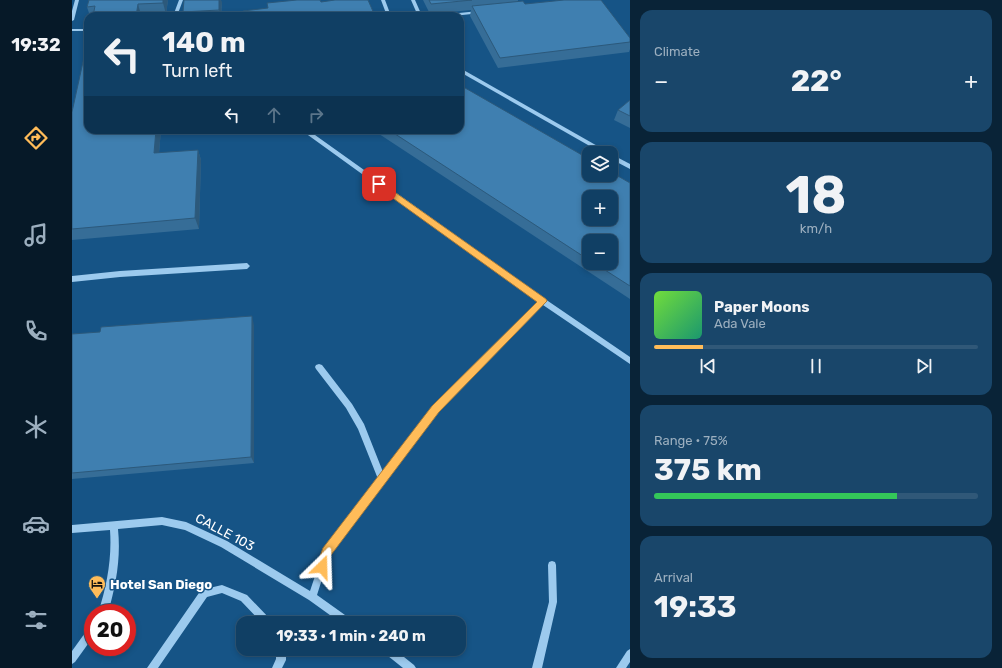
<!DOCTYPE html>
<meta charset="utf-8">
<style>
:root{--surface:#103f64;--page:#19466a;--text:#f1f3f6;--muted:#9cafbf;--line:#305878;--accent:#ffbc59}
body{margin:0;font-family:Rubik,sans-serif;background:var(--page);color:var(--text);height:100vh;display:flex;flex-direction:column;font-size:15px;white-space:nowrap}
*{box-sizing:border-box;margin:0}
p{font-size:13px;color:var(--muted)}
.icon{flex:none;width:22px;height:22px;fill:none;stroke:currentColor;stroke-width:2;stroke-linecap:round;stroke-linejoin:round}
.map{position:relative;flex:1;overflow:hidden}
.details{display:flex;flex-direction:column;gap:10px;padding:10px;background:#092337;width:372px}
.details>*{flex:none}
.banner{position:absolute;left:12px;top:12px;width:380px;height:122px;border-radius:12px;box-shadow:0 2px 6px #0003,0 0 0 1px var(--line);background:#103f64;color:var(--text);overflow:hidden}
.controls{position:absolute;left:510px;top:146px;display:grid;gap:8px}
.controls a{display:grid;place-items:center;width:36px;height:36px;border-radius:8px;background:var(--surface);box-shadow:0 2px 6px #0003,0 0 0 1px var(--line);font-size:20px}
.speed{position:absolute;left:12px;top:604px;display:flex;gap:8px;font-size:20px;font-weight:700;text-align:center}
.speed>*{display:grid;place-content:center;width:52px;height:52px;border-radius:50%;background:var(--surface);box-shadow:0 2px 6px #0003,0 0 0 1px var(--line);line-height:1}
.speed .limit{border:6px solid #d22;background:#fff;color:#111}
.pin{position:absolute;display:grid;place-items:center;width:34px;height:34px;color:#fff;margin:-17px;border-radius:8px;box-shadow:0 2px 6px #0006}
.me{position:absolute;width:44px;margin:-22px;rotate:22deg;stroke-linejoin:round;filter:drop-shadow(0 0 3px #0008)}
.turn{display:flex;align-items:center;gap:14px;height:84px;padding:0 12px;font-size:18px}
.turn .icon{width:52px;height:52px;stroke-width:2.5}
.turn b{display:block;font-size:28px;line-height:34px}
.lanes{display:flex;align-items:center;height:38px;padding:0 12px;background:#0003;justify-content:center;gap:20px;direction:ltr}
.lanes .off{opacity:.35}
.big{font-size:30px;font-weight:700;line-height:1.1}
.details .widget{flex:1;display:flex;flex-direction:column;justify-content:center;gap:6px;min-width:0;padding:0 14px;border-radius:12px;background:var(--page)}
.details .dial{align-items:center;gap:0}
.dial b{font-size:52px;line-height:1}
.song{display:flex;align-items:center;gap:12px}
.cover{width:48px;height:48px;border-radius:6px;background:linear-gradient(135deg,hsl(100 70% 55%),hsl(160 70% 35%))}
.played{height:4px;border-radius:2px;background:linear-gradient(90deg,var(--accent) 15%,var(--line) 15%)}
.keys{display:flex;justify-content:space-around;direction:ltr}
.heat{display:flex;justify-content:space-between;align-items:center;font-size:22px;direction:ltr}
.charge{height:6px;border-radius:3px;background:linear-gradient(90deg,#34c759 75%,var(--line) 0)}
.trip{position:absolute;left:164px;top:616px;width:230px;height:40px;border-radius:12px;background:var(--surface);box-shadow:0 2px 6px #0003,0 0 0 1px var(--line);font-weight:700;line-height:40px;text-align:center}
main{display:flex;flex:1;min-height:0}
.tabs{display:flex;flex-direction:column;width:72px;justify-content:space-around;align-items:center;background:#061928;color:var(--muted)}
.tabs .icon{width:28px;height:28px}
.tabs .active{color:var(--accent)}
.tabs b{font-size:18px;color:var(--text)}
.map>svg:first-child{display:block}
</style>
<main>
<nav class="tabs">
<b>19:32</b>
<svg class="icon active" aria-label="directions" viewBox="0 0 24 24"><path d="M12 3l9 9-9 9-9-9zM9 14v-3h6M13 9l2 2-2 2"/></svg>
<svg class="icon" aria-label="music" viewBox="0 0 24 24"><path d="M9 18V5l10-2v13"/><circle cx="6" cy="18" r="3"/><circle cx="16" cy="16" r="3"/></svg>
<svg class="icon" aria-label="phone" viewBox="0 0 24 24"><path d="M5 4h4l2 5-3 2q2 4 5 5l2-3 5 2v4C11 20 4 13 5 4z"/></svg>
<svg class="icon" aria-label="climate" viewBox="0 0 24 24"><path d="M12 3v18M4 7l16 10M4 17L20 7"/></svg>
<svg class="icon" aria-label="car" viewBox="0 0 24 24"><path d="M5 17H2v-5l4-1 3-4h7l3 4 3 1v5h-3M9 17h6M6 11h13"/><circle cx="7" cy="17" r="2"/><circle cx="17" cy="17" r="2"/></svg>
<svg class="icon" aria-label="filters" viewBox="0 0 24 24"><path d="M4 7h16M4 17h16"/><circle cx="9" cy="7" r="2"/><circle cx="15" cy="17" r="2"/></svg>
</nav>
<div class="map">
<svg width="558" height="668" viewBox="0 0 558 668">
<rect width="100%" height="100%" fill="#165486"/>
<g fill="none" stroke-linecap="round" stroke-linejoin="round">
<!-- minor -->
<g fill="#9ccaee" fill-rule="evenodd">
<polygon points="3,0 7,0 2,20 0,21 0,11"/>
<polygon points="107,0 111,0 105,16 101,16"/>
<polygon points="309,0 313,0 319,16 315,16"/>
<polygon points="339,0 343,0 350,16 346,16"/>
<polygon points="407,11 409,12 409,13 381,16 365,16 367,15"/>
<rect x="0" y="29" width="16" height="2"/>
<polygon points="388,68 536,152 537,153 530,153 388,72"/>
<path d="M 229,130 L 236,130 L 473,299 L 558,357 L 558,364 L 471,305 L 367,411 L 258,554 L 245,595 L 280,620 L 282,623 L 269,623 L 237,600 L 149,547 L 113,530 L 90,525 L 46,529 C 49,558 44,585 36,613 L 26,613 C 35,586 40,558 38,530 L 0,533 L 0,525 L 90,517 L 114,522 L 155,541 L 238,591 L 252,549 L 306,479 L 286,429 L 274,408 L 244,369 L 243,367 L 244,365 L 247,364 L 250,365 L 280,404 L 292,424 L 311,472 L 361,407 L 466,301 Z"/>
<polygon points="539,154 558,164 558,169 539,159"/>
<polygon points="175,263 178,266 175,269 48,277 0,282 0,276 48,271"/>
<polygon points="480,561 483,562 484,565 485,602 470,668 460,668 477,602 476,565 477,562"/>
<polygon points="150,585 175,595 199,620 201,623 190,623 169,601 150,593 135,597 86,668 75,668 129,590"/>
<polygon points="21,624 21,637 3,662 0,664 0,651 18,626"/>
<polygon points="204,649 214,649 214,660 210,668 200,668 204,659"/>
<polygon points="309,649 322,649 342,665 344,668 331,668 311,652"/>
<polygon points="558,649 558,662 554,668 544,668 555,651"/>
</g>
</g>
<!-- wall -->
<g fill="#366d97" fill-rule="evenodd">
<polygon points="17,0 96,0 94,14 69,15 69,16 18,16 15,7"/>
<polygon points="351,0 446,0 446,1 453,4 558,38 558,49 557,52 426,68 398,16 399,10 358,14"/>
<polygon points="150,2 149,16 112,16 111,12"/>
<polygon points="558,100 558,128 542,120 546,110"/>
<polygon points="0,112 16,130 89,130 87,153 126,150 129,160 127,229 0,240"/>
<path d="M 301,130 L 388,130 L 558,183 L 558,299 ZM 517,241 L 539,263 L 517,263 Z"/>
<polygon points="182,325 182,463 0,479 0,334"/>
</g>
<!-- shaded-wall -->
<g fill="#2c597b">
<polygon points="91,0 96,0 94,14 91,3"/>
<polygon points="147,0 149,0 150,2 149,16 148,16 147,10"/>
<polygon points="66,4 69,15 69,16 64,16"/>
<polygon points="84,130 89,130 86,164 82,153"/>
<polygon points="126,150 129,160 127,229 123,218"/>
<polygon points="180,316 182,325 182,463 179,457"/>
</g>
<!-- building -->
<g fill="#3f7fb0" stroke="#2c597b" fill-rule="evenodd">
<polygon points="17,0 91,0 91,3 66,4 64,16 21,16 23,6 15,7"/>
<polygon points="112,0 147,0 147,10 111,12"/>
<polygon points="225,0 248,0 249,2 263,0 296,0 303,16 172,16 171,11 196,8 195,3"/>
<polygon points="357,0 400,0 359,4"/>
<polygon points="492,0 529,0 558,38 558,42 428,58 400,6 451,1 453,4"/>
<polygon points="16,39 16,130 84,130 82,153 126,150 123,218 0,229 0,112"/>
<path d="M 388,85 L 517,159 L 517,175 L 539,175 L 539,172 L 558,183 L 558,286 L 522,263 L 539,263 L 539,241 L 517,241 L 517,260 L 317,130 L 388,130 ZM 517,197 L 539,197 L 539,219 L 517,219 Z"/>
<polygon points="558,100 558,116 546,110"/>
<polygon points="180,316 179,457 0,473 0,334 28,332 29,327"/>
</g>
<!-- route -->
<polygon fill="#ffbc59" stroke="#a67a3a" points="307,181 474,299 475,301 367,412 259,555 254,571 250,572 246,571 244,567 251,548 360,406 465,302 304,186 303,184"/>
<!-- icons -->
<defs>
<g id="hotel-pin" transform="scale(0.9)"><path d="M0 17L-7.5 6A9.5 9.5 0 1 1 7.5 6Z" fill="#ffbc59" stroke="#165486"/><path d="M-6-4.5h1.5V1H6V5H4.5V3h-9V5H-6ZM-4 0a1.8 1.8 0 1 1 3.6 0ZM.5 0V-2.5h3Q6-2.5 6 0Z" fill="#111"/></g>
</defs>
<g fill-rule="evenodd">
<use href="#hotel-pin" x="25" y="584"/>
</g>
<g text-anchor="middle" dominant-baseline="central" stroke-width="3" stroke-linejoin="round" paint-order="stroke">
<!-- near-street labels -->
<g font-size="13" fill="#fff" stroke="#165486">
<text transform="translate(153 532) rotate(28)">CALLE 103</text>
</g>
<!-- near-poi labels -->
<g font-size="13" font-weight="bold" fill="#fff" stroke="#165486" text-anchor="start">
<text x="38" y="584">Hotel San Diego</text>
</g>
</g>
</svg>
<div class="controls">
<a><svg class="icon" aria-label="layers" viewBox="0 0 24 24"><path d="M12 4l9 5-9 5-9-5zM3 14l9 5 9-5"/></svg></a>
<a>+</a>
<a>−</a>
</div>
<div class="speed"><div class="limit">20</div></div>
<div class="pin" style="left:307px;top:184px;background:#d93025"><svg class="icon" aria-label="arrive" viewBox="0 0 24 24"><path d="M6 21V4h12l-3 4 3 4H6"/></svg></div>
<svg class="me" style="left:250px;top:567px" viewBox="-20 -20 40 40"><path d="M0-17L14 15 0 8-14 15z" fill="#ffbc59" stroke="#fff" stroke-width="4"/></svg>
<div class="trip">19:33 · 1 min · 240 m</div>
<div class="banner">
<div class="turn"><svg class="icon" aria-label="left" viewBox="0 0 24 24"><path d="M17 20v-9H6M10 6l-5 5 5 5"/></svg><div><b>140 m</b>Turn left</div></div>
<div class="lanes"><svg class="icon" aria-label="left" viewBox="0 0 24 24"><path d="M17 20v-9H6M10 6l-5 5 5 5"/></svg><svg class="icon off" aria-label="ahead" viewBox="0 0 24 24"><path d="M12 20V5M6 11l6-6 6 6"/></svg><svg class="icon off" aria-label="right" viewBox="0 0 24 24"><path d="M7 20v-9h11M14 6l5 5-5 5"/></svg></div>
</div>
</div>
<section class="details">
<div class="widget"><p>Climate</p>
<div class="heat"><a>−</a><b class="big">22°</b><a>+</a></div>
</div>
<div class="widget dial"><b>18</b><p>km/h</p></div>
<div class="widget">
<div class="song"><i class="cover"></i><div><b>Paper Moons</b><p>Ada Vale</p></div></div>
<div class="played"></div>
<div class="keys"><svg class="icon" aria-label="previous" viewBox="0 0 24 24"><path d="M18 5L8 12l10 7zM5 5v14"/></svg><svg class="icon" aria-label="pause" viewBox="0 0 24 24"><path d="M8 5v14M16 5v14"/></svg><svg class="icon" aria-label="next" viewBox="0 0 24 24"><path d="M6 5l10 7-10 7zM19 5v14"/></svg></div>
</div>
<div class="widget"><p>Range · 75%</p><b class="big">375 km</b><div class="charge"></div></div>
<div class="widget"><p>Arrival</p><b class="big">19:33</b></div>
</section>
</main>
